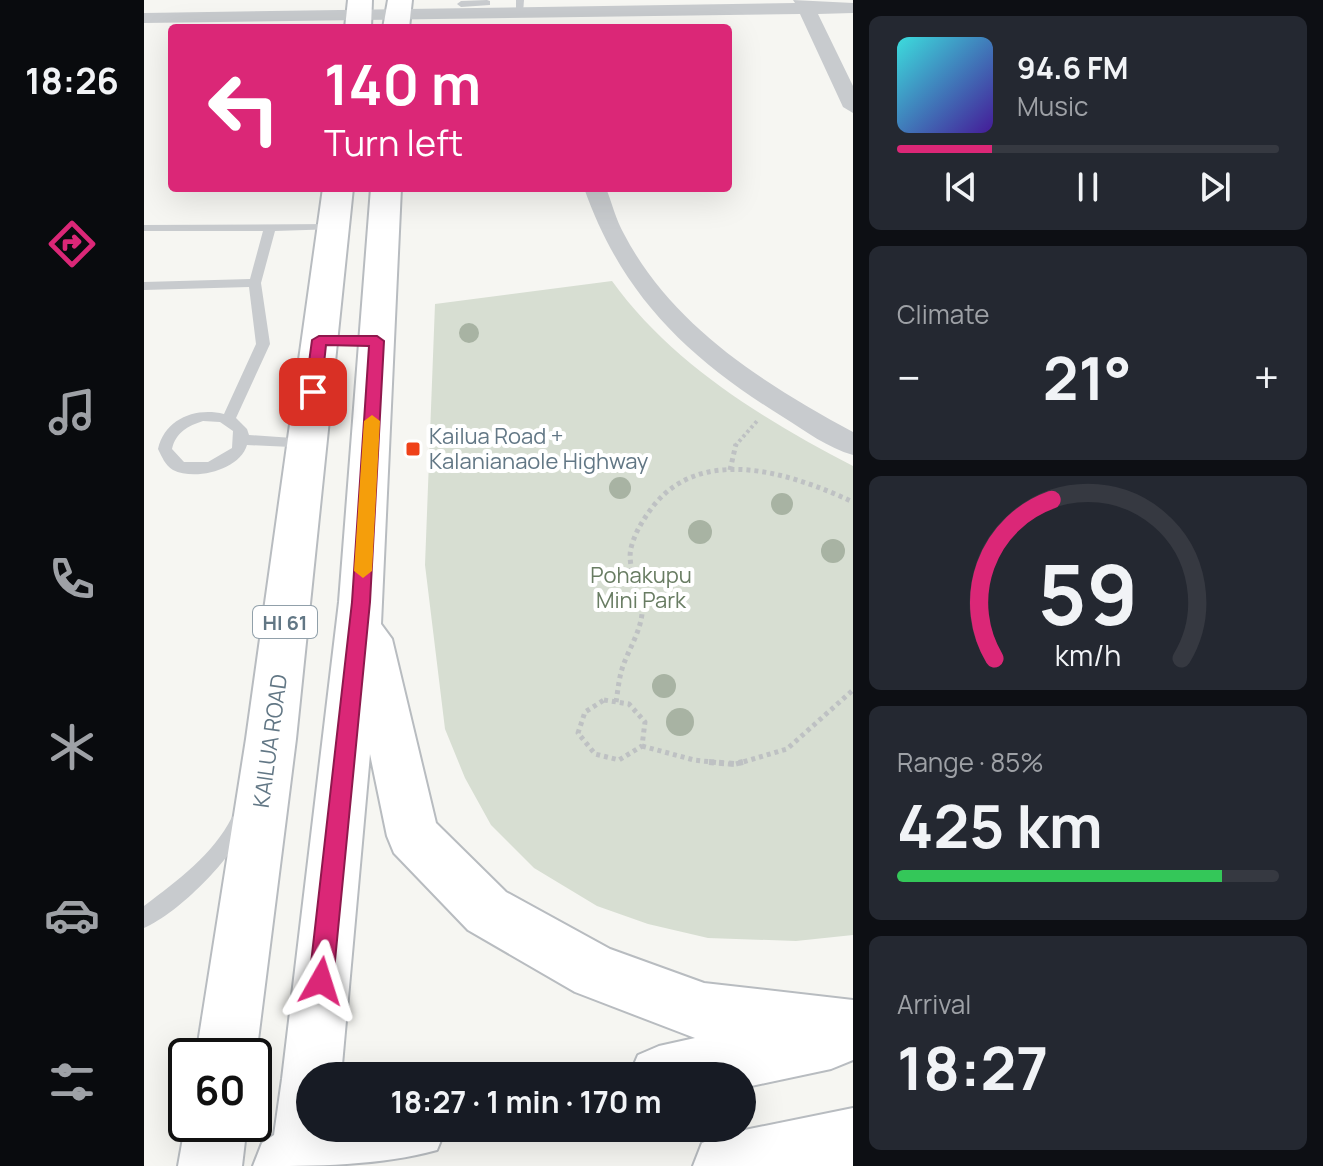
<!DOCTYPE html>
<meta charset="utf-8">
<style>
:root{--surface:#171b24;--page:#242831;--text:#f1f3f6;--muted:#9ea1a6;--line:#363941;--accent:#db2777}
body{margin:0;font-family:Manrope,sans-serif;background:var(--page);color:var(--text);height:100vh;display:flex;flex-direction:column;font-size:30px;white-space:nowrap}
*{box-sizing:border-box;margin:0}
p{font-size:26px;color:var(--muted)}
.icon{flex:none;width:44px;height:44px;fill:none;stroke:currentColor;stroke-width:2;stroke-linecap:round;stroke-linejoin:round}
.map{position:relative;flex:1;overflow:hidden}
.panel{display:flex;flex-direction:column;gap:16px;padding:16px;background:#0d0f14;width:470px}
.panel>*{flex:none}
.hud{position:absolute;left:24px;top:24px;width:564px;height:168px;border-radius:8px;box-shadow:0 8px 32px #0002;background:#db2777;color:#fff;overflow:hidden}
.speed{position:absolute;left:24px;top:1038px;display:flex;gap:16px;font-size:40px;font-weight:700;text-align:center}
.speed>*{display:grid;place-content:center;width:104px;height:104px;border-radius:50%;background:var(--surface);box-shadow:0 8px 32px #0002;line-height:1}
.speed .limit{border:4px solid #111;border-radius:12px;background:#fff;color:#111}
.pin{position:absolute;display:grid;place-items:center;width:68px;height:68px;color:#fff;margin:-34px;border-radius:16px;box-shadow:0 4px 12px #0006}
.me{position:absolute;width:88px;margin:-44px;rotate:6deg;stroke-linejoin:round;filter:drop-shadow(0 0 6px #0008)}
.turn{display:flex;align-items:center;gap:28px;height:168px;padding:0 24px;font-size:36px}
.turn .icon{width:104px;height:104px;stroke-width:2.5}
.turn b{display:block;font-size:56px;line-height:68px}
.big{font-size:60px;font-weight:700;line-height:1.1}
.panel .card{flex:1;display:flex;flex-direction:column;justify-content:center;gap:12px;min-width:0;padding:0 28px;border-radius:12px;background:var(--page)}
.panel .dial{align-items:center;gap:0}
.dial svg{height:208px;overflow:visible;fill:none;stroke:var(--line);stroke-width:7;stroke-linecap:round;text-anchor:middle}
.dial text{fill:var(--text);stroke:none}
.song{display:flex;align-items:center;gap:24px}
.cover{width:96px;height:96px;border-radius:12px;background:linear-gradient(135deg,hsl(180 70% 55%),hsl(260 70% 35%))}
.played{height:8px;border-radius:4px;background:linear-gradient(90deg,var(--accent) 25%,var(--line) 25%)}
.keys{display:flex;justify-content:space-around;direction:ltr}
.heat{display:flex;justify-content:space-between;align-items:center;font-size:44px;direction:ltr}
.charge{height:12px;border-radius:6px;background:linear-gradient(90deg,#34c759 85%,var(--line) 0)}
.trip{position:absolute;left:152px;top:1062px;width:460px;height:80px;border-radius:40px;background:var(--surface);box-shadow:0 8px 32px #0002;font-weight:700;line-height:80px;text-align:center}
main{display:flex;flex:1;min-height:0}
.tabs{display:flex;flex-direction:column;width:144px;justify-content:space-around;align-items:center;background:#090b0e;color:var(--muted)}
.tabs .icon{width:56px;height:56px}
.tabs .active{color:var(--accent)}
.tabs b{font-size:36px;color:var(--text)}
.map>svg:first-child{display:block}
</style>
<main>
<nav class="tabs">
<b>18:26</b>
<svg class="icon active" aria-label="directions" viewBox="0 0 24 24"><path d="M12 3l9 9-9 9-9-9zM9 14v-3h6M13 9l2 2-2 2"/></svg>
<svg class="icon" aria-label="music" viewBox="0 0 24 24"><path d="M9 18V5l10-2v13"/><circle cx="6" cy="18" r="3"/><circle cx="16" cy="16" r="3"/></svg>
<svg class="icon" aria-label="phone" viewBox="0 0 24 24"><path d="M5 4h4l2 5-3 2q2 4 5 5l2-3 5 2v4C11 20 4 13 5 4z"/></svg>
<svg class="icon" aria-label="climate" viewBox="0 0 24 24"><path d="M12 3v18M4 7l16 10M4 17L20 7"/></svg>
<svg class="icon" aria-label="car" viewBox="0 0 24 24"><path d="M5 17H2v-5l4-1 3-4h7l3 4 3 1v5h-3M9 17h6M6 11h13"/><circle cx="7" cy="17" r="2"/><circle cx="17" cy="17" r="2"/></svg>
<svg class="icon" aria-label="filters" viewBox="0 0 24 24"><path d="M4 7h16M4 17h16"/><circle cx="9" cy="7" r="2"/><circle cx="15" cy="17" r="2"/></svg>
</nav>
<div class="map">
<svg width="709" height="1166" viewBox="0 0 709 1166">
<rect width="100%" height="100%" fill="#f6f6f2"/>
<!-- green -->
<path fill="#d7ded2" d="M 468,281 C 527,363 620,420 709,466 L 709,935 L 652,941 L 564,938 L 504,924 L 453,906 L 390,868 L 347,825 L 321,778 L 301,729 L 281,565 L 291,304 Z"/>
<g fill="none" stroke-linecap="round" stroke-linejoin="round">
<!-- primary casing -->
<g stroke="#b8bcc0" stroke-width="4">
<g id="primary">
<polygon points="204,0 228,0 227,28 201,28"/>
<polygon points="244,0 268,0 265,28 239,28"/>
<polygon points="179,188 209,188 152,739 112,1056 110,1061 110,1056 52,1056 102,739"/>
<path d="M 227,188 L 257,188 L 237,624 L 248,639 L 292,823 L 362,892 L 466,949 L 560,983 L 709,1000 L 709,1060 L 687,1069 L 598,1088 L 598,1076 L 485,1076 L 494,1055 L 515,1046 L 551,1038 L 431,992 L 324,930 L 250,853 L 243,836 L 226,754 L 197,1076 L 166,1076 L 166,1128 L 302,1128 L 293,1150 C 235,1166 171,1166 109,1166 L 118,1143 L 130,1135 L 138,1079 L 195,602 Z"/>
<polygon points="709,1108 709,1166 549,1166 558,1143 581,1134"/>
<polygon points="42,1121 42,1124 103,1124 98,1166 34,1166"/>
</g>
</g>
<!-- path-far2 -->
<polyline stroke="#bec1c3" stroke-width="4" stroke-dasharray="3 3" stroke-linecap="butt" points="591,446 614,420"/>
<!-- path-far1 -->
<g stroke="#bec1c3" stroke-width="5" stroke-dasharray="4 4" stroke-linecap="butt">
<polyline points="586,470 592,444"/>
<polygon points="460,700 485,704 501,722 498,746 475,760 451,754 434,733 441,712"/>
<path d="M 472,702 C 474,690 475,677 479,666 C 485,649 496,632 498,614 C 500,591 482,571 487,548 C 491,532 500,518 510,505 C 560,444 649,474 709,502"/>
<polyline points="498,746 550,760 585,764"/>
<polyline points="592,764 643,749 709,690"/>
</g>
<!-- path -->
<polyline stroke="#bec1c3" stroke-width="6" stroke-dasharray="5 5" stroke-linecap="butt" points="565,762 590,764 599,762"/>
<!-- service -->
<g fill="#c8cbce" fill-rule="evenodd">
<polygon points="343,0 346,1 346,5 317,7 313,4 317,1"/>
<polygon points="372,0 380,0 379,13 372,11"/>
<path d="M 189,224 L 195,227 L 193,229 L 131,231 L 117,283 L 126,344 L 92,418 L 103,429 L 105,435 L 163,439 L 170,444 L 168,448 L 103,445 C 96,470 51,481 29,470 C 21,465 18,457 14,449 C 21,419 51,407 80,414 L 112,344 L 105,287 L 0,290 L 0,282 L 106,279 L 119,231 L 0,231 L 0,225 ZM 59,421 L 76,422 L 89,431 L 88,448 L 64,462 L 40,462 L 28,449 C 32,432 44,426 59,421 Z"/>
<path d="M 95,814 L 102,817 L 104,823 C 89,858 35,913 0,928 L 0,906 C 34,880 69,855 88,817 Z"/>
</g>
<!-- minor -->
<g fill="#c8cbce" fill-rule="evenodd">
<polygon points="649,0 709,3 709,13 674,14 709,86 709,113 699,107 656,14 0,23 0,13 651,3"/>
<path d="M 440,188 L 462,188 C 468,203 472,220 480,234 C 528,326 620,384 709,432 L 709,455 C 684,448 661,431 639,417 C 544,358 478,296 440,188 Z"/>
</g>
<!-- primary -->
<use href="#primary" fill="#fff" fill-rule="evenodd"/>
</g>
<!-- trees -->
<g fill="#a8b3a3">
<circle cx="325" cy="333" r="10"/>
<circle cx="476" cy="488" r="11"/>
<circle cx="638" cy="504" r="11"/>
<circle cx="556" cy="532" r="12"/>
<circle cx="689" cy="551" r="12"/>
<circle cx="520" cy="686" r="12"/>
<circle cx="536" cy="722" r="14"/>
</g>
<!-- route -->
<polygon fill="#db2777" stroke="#8e194d" stroke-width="2" points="175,336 233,336 240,341 226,602 189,981 185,990 177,993 168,990 165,981 208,602 225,346 182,345 177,392 169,397 161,392 168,340"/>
<!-- slow -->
<polygon fill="#f59e0b" points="228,415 236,421 228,571 219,578 210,571 220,421"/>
<!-- markers -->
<rect fill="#ef4119" stroke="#fff" stroke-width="3" x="261" y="441" width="16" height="16" rx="4"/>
<g text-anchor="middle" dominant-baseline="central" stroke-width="8" stroke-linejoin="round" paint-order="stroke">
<!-- shield labels -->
<rect fill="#fff" stroke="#91a0aa" stroke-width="2" x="109" y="606" width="64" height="32" rx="6"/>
<g font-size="20" font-weight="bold" fill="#627785">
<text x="141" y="622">HI 61</text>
</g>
<!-- poi labels -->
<g font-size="22" fill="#627785" stroke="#fff" text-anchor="start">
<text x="285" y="436">Kailua Road +<tspan x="285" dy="25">Kalanianaole Highway</tspan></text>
</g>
<!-- park labels -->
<g font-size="22" fill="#687c62" stroke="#fff">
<text x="497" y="575">Pohakupu<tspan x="497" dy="25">Mini Park</tspan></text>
</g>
<!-- street labels -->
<g font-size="22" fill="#627785" stroke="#fff">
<text transform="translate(126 741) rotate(-82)">KAILUA ROAD</text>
</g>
</g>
</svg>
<div class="speed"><div class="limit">60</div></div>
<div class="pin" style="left:169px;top:392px;background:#d93025"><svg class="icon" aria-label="arrive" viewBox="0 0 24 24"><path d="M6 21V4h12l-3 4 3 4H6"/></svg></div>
<svg class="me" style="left:177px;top:981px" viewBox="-20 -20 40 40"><path d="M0-17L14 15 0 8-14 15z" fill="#db2777" stroke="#fff" stroke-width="4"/></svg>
<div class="trip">18:27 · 1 min · 170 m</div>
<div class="hud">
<div class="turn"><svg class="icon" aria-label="left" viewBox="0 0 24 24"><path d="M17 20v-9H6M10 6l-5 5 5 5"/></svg><div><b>140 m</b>Turn left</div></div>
</div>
</div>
<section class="panel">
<div class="card">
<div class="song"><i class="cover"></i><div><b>94.6 FM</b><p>Music</p></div></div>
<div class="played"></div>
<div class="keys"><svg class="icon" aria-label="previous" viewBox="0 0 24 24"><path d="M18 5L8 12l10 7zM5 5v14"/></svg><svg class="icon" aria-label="pause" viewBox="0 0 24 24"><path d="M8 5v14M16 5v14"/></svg><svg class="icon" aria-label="next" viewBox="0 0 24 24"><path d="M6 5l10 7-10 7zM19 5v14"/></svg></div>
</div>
<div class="card"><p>Climate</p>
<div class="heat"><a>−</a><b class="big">21°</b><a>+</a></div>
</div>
<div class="card dial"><svg viewBox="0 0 100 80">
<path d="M14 69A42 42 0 1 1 86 69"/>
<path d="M14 69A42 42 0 0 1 36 8" stroke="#db2777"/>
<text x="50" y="56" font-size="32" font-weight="700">59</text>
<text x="50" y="72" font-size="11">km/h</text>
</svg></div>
<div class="card"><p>Range · 85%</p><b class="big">425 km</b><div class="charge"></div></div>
<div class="card"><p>Arrival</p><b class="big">18:27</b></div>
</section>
</main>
